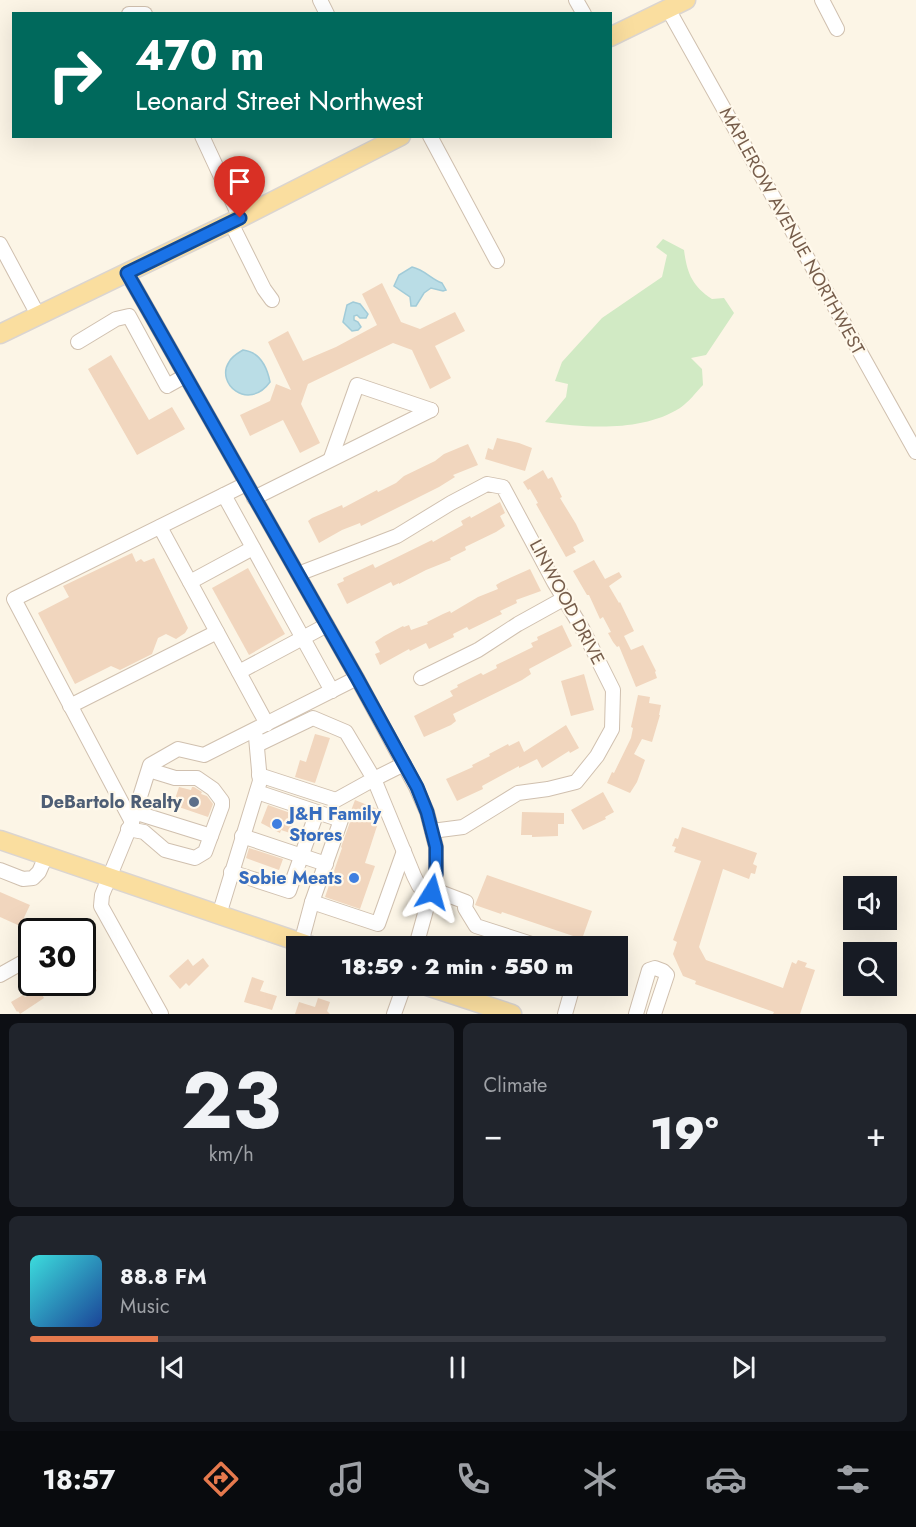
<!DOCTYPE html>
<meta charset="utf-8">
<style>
:root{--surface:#171b24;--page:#20242c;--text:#f1f3f6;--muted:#9ea1a6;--line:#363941;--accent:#e5794d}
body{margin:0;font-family:Jost,sans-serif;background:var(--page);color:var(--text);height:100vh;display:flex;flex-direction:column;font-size:22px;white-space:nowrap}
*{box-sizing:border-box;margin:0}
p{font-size:20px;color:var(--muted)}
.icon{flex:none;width:33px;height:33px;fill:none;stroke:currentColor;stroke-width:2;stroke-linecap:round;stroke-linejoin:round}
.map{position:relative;height:1014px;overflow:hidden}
.details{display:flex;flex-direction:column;gap:9px;padding:9px;background:#0d0f14;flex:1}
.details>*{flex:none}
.banner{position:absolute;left:12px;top:12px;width:600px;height:126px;border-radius:0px;box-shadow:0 6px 24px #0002;background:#00695c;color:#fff;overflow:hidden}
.tools{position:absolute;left:843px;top:876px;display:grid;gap:12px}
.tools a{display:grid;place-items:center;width:54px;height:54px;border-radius:0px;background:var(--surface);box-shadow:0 6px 24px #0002;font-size:30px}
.speed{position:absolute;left:18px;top:918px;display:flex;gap:12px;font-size:30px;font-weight:700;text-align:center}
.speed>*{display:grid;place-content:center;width:78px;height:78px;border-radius:50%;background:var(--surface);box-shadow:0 6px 24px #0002;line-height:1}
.speed .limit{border:3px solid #111;border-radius:9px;background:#fff;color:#111}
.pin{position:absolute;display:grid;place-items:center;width:51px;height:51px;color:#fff;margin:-62px -26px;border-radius:50% 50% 50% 0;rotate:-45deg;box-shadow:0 0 6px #0007}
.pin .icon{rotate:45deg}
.me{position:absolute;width:66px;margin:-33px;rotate:8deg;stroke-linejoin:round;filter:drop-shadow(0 0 4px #0008)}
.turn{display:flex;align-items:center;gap:21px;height:126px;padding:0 24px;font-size:27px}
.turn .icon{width:78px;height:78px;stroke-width:2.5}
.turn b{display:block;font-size:42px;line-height:51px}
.big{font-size:45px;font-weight:800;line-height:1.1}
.details .widget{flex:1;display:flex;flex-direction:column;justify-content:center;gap:9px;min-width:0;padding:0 21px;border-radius:9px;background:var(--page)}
.details .dial{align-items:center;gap:0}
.dial b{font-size:78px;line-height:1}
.song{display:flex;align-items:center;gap:18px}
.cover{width:72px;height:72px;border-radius:9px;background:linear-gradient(135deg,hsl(180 70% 55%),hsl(220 70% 35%))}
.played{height:6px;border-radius:3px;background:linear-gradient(90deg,var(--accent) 15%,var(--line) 15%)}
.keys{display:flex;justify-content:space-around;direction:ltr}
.heat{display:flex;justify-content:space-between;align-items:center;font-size:33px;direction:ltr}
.details .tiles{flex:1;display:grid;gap:9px;grid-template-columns:1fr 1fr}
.widget:last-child{grid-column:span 2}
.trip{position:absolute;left:286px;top:936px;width:342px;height:60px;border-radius:0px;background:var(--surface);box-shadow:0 6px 24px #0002;font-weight:800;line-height:60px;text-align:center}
.dock{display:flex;height:96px;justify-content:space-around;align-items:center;background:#090b0e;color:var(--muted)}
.dock .icon{width:42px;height:42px}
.dock .on{color:var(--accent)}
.dock b{font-size:27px;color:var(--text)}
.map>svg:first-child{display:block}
</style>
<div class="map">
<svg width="916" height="1014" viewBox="0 0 916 1014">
<rect width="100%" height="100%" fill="#fcf5e6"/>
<!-- green -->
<path fill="#d1eac4" d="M 663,239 L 684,250 C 687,273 692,286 712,299 L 724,298 L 734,313 L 706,355 L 691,358 L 702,369 L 703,385 C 696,392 689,402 680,408 C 642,432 587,428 545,422 L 566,397 L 568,384 L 555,381 L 562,362 L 602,318 L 662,277 L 667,255 L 656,247 Z"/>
<!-- water -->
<g fill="#badde6" stroke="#a1cbd8" stroke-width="1.5">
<path d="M 412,267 C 425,270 431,279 442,283 L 446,290 L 443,291 L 431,288 L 424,293 L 416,306 L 411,306 L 410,297 L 394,286 L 399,275 Z"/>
<polygon points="353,302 360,304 368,314 366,318 360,318 357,315 354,316 354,320 358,322 361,327 358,330 352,331 343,322 347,305"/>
<path d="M 243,350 C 260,352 267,367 270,382 C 248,412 215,383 229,362 C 232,356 238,353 243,350 Z"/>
</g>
<!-- building -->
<g fill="#f1d6be">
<polygon points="382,283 401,322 420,329 455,312 465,331 435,346 451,378 430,389 412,350 393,343 308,384 301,404 320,443 300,453 283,420 250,436 240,415 270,401 276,384 291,390 268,342 288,331 303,361 336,347 377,325 362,294"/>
<polygon points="111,355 149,420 172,407 185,429 137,455 88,369"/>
<polygon points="497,438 519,443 532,448 525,471 485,459 488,448 493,450"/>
<polygon points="468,444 478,465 453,475 455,477 439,487 361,526 360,523 342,530 319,543 308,521 312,518 342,505 343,508 377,490 378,492 396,483 404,476 435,461 444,454"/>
<polygon points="543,470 548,479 552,477 562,497 560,498 576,524 584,541 573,547 576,552 566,557 536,504 538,503 530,489 528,490 523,482"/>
<polygon points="500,502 505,513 500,516 505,526 496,532 465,547 466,550 450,558 451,560 426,570 399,584 399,583 393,586 391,582 347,604 337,584 344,581 343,578 373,564 375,568 432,540 433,542 463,525 461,521 470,516 471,518"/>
<polygon points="132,553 136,562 141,559 144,562 154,558 188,628 185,633 176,639 166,634 158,638 152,654 120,670 111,666 75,684 38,613 69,597 63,586"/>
<polygon points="594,560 605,579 619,572 622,577 609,586 619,603 620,602 634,631 624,636 631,650 643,645 656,671 655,672 657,678 636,687 619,646 617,647 613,642 608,633 611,632 603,617 600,619 589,595 587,595 573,571"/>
<polygon points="248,568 285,634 249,655 212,588"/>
<polygon points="530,569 541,591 516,600 517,603 500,611 502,614 469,630 467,627 453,634 454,637 429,649 426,643 410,651 409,649 380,665 375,654 380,652 375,642 384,636 403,626 404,627 409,625 411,630 428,624 427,622 443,614 450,611 451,613 478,597 498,589 496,585 501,582"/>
<polygon points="562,625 572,646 529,669 531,674 522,680 453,714 456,721 451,725 424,737 414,716 453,696 450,691 458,687 457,685 481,673 483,675 497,668 496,665 533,647 531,643 538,640 537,637"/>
<polygon points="584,674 594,710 571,716 561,681"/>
<polygon points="638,695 650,697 649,703 661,705 659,715 660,715 652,742 642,739 634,754 645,760 637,782 630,793 607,783 612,772 614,773 631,738 633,728 631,727"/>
<polygon points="566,725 579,748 570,753 569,751 542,768 537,759 519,768 519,766 482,786 483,789 457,801 446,779 473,767 472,765 490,756 489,754 508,744 509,746 519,741 524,752"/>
<polygon points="315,734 330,738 315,783 295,777 300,760 306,762"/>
<polygon points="179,787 191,790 192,787 194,787 202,792 201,794 207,796 213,804 208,817 173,805"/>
<polygon points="603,792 614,812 605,817 606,819 583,830 571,810"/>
<polygon points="355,800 377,809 372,821 378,823 365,863 375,866 360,909 325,897 342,848 341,847 350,822 349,816"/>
<polygon points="268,805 296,815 290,833 281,830 280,833 261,823"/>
<polygon points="522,812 564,813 564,824 558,824 558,836 532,837 532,835 521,835"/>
<polygon points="682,827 757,853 753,864 757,866 755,874 751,873 749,879 723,869 699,947 706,960 783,988 792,962 796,964 798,960 807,963 805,967 815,970 800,1014 773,1014 774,1012 695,984 696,981 683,976 673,954 677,942 673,940 701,861 674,852 676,847 672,846 675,838 678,839"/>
<polygon points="249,848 283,859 279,870 246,858"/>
<polygon points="487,875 592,911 582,939 502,912 501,914 475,905"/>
<polygon points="0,892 30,905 20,926 0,917"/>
<polygon points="89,957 97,971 82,979 82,960"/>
<polygon points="203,958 209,966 189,986 186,983 180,989 169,976 188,959 193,966"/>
<polygon points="252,977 264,981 260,991 277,996 272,1010 244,1002"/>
<polygon points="39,990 44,998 20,1014 18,1011 17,1012 11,1002 23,995 25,997"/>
<polygon points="318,998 330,1002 327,1011 330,1014 295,1014 299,1002 315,1007"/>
</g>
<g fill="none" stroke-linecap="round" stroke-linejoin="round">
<!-- minor casing -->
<g stroke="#d0c0af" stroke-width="16">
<g id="minor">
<polyline points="320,0 327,14"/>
<polyline points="576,0 584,14"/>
<polyline points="822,0 837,29"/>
<polyline points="668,9 916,452"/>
<polyline points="129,14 145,14"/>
<polyline points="202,136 240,218"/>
<polyline points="430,136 497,261"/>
<polyline points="231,223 264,289 272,300"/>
<polyline points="0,244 38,315"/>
<polyline points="127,273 357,678 416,787 427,812 436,847 436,874 416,946"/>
<polyline points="78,342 116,319 129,316 167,386 185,376"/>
<polyline points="331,458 357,385 431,410"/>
<polyline points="224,495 332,691"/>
<polyline points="254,498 431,410"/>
<polyline points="160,527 267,724"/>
<polyline points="298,574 397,536 451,503 487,484 503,487 554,582 583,630 613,690 612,729 597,756 576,782 548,789 518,793 463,827 432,831"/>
<polyline points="190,582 253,548"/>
<polyline points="239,672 327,625"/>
<polyline points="421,678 478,650 518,624 565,598"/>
<polyline points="70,706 217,632"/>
<polyline points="257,745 313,718 346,732 374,779 336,800 259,775"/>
<polyline points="404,764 374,779 414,876 419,886 432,892"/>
<polyline points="257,792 341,820 312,902"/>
<polyline points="134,812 211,836"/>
<polyline points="132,822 14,599 246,484"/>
<polyline points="128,829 144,832 165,850 195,858 205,852 222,806 222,801 213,789 197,778 175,778 149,770"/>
<polyline points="242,836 326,864"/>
<polyline points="0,870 23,879 33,878 39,872 46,856"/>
<polyline points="231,872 289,891 317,812"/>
<polyline points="432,889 466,902 465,908 476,926 538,946"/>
<polyline points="219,915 260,781 256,737"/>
<polyline points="301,943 312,902 378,924 404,851"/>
<polyline points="0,975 32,957"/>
<polyline points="161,1014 101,906 102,895 132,822 150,765 178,749 204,755 357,678"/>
<polyline points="394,1014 404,986"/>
<polyline points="565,1014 573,986"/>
<polyline points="636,1014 649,970 655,968 663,971 667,975 654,1014"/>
</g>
</g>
<!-- major casing -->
<g stroke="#dbd5d0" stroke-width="21">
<g id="major">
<polyline points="610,37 686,0"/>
<polyline points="0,334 240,218 401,136"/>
<polyline points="0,840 311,946"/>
<polyline points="427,986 512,1014"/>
</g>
</g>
<!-- minor -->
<use href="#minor" stroke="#fff" stroke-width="14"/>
<!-- major -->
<use href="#major" stroke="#fade9f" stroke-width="18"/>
</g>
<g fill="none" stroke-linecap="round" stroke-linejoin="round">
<!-- route casing -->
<g stroke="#114b97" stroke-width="15">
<polyline id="route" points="240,218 127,273 357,678 417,787 427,812 436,847 436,874 432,892"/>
</g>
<!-- route -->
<use href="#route" stroke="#1a73e8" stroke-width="10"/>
</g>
<!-- markers -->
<circle fill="#5c6f8a" stroke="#fff9ec" stroke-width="2" cx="194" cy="802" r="6"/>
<g fill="#3f7fe0" stroke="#fff9ec" stroke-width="2">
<circle cx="277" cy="824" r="6"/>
<circle cx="354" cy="878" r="6"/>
</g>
<g text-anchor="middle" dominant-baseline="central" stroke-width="4.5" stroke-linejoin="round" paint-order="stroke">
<!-- street labels -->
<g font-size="18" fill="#765d4b" stroke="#fff9ec">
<text transform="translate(792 231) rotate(61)">MAPLEROW AVENUE NORTHWEST</text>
<text transform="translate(567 602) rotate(62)">LINWOOD DRIVE</text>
</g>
<!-- service labels -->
<g font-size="18" font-weight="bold" fill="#4e5e75" stroke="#fff9ec" text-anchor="end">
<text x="182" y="802">DeBartolo Realty</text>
</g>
<!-- shop labels -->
<g font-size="18" font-weight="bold" fill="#366cbe" stroke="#fff9ec" text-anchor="start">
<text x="289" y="814">J&amp;H Family<tspan x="289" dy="21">Stores</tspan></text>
<text x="342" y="878" text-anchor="end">Sobie Meats</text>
</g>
</g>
</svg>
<div class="tools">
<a><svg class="icon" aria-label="sound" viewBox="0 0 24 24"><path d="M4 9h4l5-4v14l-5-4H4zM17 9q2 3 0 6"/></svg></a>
<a><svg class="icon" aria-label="search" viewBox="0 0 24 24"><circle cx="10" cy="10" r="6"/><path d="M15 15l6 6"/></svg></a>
</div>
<div class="speed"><div class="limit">30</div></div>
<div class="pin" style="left:240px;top:218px;background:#d93025"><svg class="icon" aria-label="arrive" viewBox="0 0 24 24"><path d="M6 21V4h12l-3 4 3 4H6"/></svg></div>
<svg class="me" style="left:432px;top:892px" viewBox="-20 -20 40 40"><path d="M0-17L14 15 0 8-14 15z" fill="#1a73e8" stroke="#fff" stroke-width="4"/></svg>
<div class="trip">18:59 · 2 min · 550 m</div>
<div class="banner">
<div class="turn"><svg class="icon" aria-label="right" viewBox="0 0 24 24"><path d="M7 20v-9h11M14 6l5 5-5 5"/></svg><div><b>470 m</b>Leonard Street Northwest</div></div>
</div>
</div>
<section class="details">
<div class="tiles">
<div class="widget dial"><b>23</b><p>km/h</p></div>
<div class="widget"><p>Climate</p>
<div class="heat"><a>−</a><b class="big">19°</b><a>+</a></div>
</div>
<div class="widget">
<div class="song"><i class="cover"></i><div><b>88.8 FM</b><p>Music</p></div></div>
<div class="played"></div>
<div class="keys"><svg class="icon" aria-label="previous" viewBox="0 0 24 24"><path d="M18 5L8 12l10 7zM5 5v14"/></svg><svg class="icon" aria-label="pause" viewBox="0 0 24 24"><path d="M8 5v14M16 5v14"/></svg><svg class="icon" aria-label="next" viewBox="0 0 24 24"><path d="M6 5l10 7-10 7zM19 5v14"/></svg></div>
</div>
</div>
</section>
<nav class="dock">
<b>18:57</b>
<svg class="icon on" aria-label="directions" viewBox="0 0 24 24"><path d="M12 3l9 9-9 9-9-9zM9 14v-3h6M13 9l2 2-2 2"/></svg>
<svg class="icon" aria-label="music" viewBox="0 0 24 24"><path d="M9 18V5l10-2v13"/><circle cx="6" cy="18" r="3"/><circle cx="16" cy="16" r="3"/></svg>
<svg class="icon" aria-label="phone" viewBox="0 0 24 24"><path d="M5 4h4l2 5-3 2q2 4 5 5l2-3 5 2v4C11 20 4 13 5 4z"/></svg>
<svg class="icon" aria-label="climate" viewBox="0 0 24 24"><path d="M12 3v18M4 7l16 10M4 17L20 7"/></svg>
<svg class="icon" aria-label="car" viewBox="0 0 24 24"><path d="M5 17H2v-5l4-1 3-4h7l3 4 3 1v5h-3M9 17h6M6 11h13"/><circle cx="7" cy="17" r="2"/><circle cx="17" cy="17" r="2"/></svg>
<svg class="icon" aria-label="filters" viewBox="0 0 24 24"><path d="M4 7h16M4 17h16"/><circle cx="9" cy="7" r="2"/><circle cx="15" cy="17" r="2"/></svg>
</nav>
